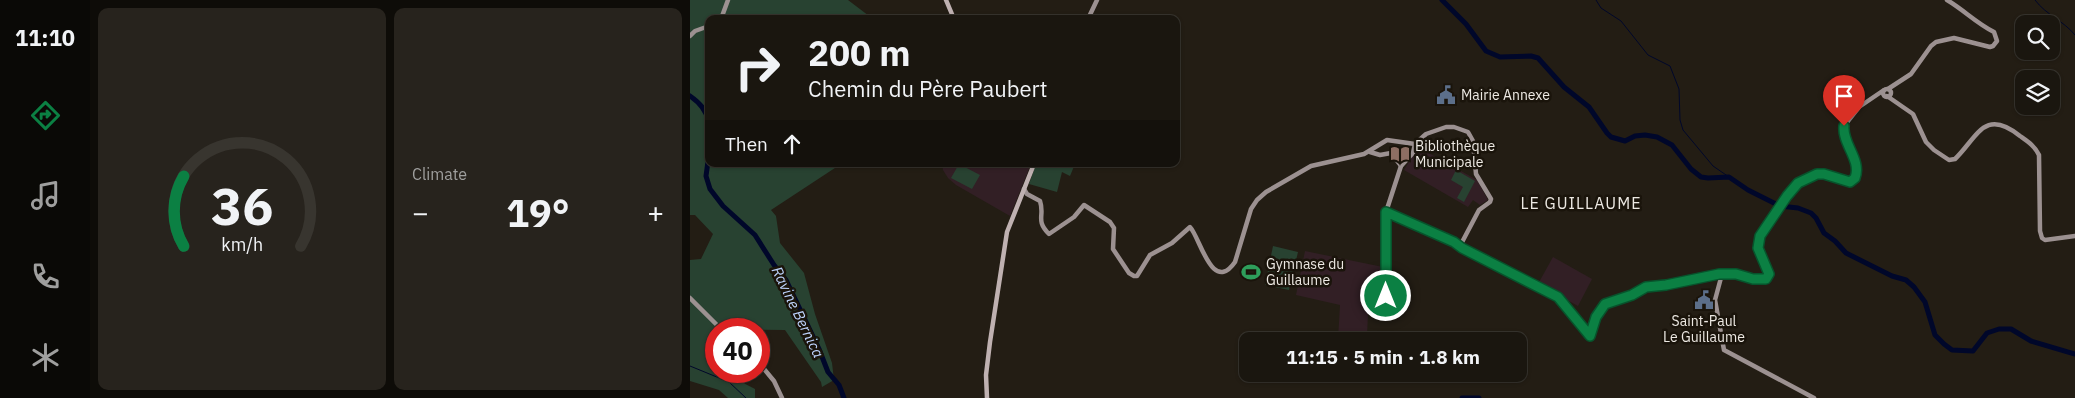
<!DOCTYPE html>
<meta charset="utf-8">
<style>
:root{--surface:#1a160f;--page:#27231d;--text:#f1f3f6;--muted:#9f9f9e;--line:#38352f;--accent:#0b8043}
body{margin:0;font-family:"IBM Plex Sans",sans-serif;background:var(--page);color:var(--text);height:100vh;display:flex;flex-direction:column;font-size:19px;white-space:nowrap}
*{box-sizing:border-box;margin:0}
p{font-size:16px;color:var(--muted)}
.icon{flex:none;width:28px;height:28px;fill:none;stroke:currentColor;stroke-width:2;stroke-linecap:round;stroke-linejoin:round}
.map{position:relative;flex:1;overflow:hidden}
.sheet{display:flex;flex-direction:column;gap:8px;padding:8px;background:#0e0c08;width:600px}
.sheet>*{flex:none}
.hud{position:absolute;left:15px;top:15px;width:475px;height:152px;border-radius:10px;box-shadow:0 1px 4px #0004,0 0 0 1px var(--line);background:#1a160f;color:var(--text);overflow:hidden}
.tools{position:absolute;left:1325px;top:15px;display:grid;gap:10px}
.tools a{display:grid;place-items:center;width:45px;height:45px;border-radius:10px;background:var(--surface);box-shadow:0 1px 4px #0004,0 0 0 1px var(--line);font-size:25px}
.speed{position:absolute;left:15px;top:318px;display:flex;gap:10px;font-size:25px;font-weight:700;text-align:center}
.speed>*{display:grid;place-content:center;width:65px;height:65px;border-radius:50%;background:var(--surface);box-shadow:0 1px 4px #0004,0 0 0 1px var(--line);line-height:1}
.speed .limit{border:8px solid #d22;background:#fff;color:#111}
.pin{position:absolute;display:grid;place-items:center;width:42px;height:42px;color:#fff;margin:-51px -21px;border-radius:50% 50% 50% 0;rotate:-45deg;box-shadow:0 0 5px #0007}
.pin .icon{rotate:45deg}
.me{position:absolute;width:55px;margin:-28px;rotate:0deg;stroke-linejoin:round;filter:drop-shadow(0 0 4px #0008)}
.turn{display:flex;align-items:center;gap:18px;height:105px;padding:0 20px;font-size:22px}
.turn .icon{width:65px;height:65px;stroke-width:2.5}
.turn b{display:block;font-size:35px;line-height:42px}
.then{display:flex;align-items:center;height:48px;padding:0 20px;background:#0003;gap:10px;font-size:19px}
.big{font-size:38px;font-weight:800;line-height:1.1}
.sheet .widget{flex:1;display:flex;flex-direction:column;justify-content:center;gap:8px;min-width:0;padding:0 18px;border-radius:10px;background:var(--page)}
.sheet .dial{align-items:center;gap:0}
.dial svg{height:130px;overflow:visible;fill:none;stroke:var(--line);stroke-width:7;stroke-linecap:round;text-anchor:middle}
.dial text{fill:var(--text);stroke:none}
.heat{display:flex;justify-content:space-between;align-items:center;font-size:28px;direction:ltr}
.sheet .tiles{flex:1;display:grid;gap:8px;grid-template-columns:repeat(2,1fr)}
.trip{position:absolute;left:549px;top:332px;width:288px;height:50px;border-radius:10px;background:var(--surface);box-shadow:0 1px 4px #0004,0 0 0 1px var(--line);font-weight:800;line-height:50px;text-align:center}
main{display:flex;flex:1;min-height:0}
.tab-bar{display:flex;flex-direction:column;width:90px;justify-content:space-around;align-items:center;background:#0a0906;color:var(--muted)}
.tab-bar .icon{width:35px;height:35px}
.tab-bar .current{color:var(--accent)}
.tab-bar b{font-size:22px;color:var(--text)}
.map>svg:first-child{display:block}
</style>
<main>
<nav class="tab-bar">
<b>11:10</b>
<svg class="icon current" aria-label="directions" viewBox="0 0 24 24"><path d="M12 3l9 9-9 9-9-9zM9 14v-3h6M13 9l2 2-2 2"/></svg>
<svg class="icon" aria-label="music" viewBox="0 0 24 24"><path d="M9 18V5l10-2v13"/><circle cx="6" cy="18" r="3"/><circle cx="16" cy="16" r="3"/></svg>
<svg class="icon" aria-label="phone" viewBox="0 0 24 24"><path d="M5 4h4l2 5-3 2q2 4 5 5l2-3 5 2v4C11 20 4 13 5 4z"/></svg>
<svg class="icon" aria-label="climate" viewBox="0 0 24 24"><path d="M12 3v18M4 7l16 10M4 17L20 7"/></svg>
</nav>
<section class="sheet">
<div class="tiles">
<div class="widget dial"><svg viewBox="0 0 100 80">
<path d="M14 69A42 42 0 1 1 86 69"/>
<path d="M14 69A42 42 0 0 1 14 26" stroke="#0b8043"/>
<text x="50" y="56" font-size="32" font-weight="700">36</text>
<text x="50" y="72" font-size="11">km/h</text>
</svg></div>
<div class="widget"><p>Climate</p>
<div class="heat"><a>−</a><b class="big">19°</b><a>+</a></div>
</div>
</div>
</section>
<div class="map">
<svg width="1385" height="398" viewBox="0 0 1385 398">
<rect width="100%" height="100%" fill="#231d14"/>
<!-- education -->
<g fill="#321f25">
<polygon points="733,139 739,143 735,151 787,180 798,200 790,205 783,200 778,207 714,170"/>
<polygon points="252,164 341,164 320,216 266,185 258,178 253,170"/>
<polygon points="615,251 693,267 694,316 678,314 677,336 648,339 650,305 606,295"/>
<polygon points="863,257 902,279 888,306 848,284"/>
</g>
<!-- green -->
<g fill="#284231">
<polygon points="0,0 158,0 183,19 19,19 19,164 151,164 81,210 86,216 90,243 114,273 125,314 142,363 144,380 132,387 131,382 95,330 26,329 26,342 21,344 26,354 26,371 35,371 36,374 65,389 65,398 38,398 29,390 0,381 0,260 11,259 23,234 5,215 0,215"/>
<polygon points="269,164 290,175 282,189 261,178"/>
<polygon points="346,164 385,164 380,176 372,172 367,192 339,184"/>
<polygon points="766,170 785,181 774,202 767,198 773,187 761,180"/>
<polygon points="583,246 608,252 599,290 575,285"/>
</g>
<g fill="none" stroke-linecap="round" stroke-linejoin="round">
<!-- stream -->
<g stroke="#00072a" stroke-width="1">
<polyline points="906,0 911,8 931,21 958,55 980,66 989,89 990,120 993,130 1023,166 1039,177"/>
<path d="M 1345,0 C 1356,15 1374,21 1385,35"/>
<polyline points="0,366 39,382 56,398"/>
</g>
<!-- river -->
<g stroke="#00072a" stroke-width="5">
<polyline points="752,0 776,24 796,51 810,57 841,56 848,58 874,87 899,107 917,133 921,137 935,141 945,136 955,135 967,137 982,145 1001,169 1011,177 1018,178 1039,177 1058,190 1090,206 1108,208 1121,213 1126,218 1134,233 1145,241 1156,253 1202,276 1216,280 1224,287 1235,302 1245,335 1254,344 1262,350 1283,351 1297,333 1309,329 1321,329 1341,341 1385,354"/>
<path d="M 0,96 C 10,103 16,110 19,122"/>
<polyline points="19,154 16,176 20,189 33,206 65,235 84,265 96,280 129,349 138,372 149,385 154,398"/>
<polyline points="772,398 789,398"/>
</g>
<!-- secondary -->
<g stroke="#9c9191" stroke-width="4.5">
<polyline points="31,19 38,0"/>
<polyline points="398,19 407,0"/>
<polyline points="0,36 5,31 19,26"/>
<path d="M 1198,89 L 1221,74 L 1241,46 L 1246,42 L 1264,38 L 1300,47 L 1303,46 L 1307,41 L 1304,32 C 1286,23 1274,10 1257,0"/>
<circle cx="1197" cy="93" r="4"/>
<path d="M 1197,96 L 1223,114 L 1236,142 L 1244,150 L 1259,160 L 1265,159 C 1287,138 1294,107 1330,136 C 1337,141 1345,146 1349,155 L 1350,231 L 1352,238 L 1355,240 L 1385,236"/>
<polyline points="680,152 690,155 701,153 711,166"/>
<path d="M 334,189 L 337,194 L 350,201 C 355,216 345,220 359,234 L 384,217 L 394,205 L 420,222 L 424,228 L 423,249 L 439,273 L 444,276 L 447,276 L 460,255 L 482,243 L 500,227 C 510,237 522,295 545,262 L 561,209 L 567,200 L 576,192 L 621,166 L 674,154 L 697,140 L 725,144"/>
<path d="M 696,212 L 765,242 C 796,264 836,276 868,297 C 882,306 886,327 900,335 L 906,317 L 915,304 L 942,295 L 956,287 L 976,285 L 1029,274 L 1046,274 L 1070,280 L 1078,278 C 1081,268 1069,257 1068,246 C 1068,230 1096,193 1109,183 C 1114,179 1121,176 1127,174 C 1140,171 1151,186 1163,180 C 1174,163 1153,145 1154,126 L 1169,107 L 1194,90"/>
<polyline points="1032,274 1025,300 1034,350 1124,398"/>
<polyline points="0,298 31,329"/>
<polyline points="696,315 696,212 711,166 723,153 725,144 736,134 756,127 764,127 778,132 783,141 786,174 801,199 800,202 789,210 770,246"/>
<polyline points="69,363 84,381 92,398"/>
</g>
<!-- primary -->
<g stroke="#bfb1b1" stroke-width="4.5">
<polyline points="256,0 264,19"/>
<polyline points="297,398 296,375 300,342 317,232 344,164"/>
</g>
</g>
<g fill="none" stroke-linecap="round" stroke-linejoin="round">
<!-- route casing -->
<g stroke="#07532c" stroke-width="12">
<path id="route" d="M 696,296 L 696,212 L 764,242 L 772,248 L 868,297 L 900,336 L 906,317 L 915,304 L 942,295 L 956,287 L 976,285 L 1029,274 L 1046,274 L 1063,279 L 1076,279 L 1079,274 L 1068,248 L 1070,236 L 1097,196 L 1108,183 L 1127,174 L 1134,174 L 1160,182 L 1165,178 C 1172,160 1152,144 1154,126"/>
</g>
<!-- route -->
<use href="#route" stroke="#0b8043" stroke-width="9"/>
</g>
<!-- icons -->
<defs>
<g id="civic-bare" transform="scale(1.5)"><path d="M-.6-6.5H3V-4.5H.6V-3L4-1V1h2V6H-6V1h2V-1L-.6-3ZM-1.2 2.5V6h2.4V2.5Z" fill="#5c6f8a" stroke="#1a140b" stroke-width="2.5" paint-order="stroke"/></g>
<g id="library-bare" transform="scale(1.5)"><path d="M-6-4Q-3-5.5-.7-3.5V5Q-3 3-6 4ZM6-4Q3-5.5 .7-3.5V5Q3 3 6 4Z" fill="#8d6e63" stroke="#1a140b" stroke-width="2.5" paint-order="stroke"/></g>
<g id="stadium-bare" transform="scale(1.5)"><path d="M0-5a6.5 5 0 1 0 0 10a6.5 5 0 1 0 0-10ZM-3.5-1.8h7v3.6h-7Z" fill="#2e9e5b" stroke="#1a140b" stroke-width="2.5" paint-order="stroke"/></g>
</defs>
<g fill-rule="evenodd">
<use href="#civic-bare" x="756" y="95"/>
<use href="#library-bare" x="710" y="154"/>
<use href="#stadium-bare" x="561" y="272"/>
<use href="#civic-bare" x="1014" y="300"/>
</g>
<g text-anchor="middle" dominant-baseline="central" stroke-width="5" stroke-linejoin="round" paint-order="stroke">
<!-- poi labels -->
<g font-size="14" fill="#ede9e3" stroke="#1a140b" text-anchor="start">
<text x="771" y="95">Mairie Annexe</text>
<text x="725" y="146">Bibliothèque<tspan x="725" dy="16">Municipale</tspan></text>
<text x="576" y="264">Gymnase du<tspan x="576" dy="16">Guillaume</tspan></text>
<text x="1014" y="321" text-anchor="middle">Saint-Paul<tspan x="1014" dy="16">Le Guillaume</tspan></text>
</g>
<!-- water labels -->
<g font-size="15" font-style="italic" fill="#bdd3fc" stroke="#1a140b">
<text transform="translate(108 312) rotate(64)">Ravine Bernica</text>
</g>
<!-- quarter labels -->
<g font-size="16" letter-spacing="1" fill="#ede9e3" stroke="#1a140b">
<text x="891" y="203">LE GUILLAUME</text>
</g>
</g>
</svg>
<div class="tools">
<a><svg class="icon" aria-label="search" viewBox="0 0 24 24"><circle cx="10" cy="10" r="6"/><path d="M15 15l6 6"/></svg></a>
<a><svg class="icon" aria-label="layers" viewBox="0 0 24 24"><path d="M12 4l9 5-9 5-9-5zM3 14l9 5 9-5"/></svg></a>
</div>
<div class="speed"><div class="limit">40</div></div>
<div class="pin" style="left:1154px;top:126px;background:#d93025"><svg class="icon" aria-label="arrive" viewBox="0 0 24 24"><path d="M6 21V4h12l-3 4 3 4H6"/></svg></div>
<svg class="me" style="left:696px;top:296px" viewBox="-20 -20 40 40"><circle r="17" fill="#0b8043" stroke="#fff" stroke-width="3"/><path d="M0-11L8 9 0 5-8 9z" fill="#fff"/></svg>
<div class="trip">11:15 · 5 min · 1.8 km</div>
<div class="hud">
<div class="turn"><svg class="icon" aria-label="right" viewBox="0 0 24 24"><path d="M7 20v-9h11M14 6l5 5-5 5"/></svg><div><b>200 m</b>Chemin du Père Paubert</div></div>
<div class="then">Then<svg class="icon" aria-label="ahead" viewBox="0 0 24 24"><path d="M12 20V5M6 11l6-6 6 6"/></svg></div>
</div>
</div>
</main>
